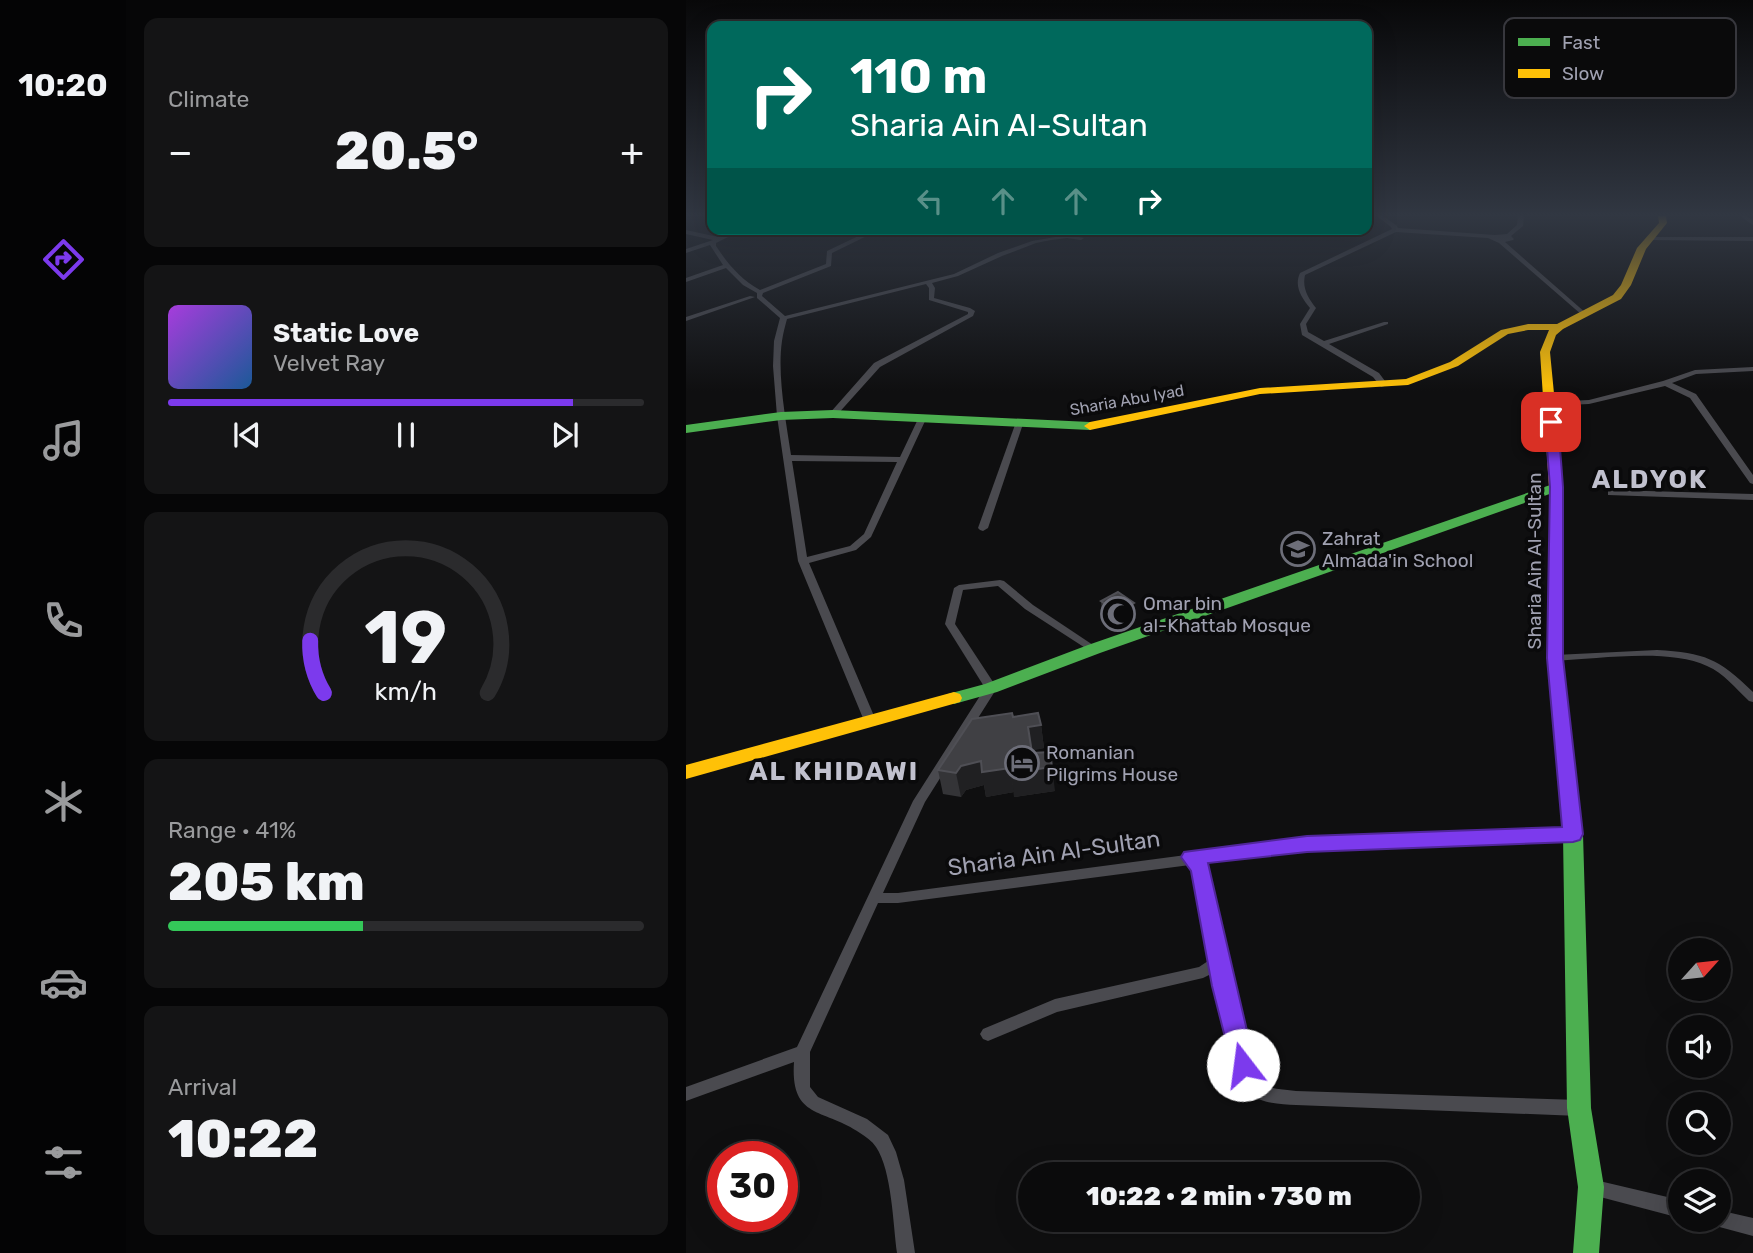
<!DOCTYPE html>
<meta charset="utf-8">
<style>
:root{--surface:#0b0b0c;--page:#141415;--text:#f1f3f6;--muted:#9a9b9d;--line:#2b2b2d;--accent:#7c3aed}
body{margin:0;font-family:Rubik,sans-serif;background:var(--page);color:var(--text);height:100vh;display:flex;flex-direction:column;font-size:26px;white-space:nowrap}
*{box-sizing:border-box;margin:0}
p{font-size:23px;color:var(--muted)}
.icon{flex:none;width:38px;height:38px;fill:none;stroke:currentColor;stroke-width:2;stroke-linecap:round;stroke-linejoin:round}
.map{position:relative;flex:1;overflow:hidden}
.drawer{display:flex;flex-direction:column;gap:18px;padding:18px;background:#060607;width:560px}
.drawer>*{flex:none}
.banner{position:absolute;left:21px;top:21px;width:665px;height:214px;border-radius:14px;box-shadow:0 7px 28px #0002,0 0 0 2px var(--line);background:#00695c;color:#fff;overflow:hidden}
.needle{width:46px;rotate:63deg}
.buttons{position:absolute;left:982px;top:938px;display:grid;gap:14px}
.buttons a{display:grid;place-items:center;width:63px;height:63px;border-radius:50%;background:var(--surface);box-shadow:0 7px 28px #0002,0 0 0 2px var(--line);font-size:35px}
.speed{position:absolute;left:21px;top:1141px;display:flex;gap:14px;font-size:35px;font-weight:700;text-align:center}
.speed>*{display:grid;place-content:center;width:91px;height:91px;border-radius:50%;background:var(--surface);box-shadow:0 7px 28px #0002,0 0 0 2px var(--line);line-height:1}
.speed .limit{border:10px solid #d22;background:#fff;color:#111}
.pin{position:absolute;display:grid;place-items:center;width:60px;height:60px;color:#fff;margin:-30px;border-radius:14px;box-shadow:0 4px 10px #0006}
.me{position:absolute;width:77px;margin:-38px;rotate:345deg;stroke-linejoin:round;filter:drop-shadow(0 0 5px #0008)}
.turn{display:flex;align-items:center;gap:24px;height:147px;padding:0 28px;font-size:32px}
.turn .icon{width:91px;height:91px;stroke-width:2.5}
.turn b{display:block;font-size:49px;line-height:60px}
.lanes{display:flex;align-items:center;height:66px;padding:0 28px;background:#0003;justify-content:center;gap:35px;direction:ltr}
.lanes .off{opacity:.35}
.big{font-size:52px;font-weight:800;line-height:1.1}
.drawer .card{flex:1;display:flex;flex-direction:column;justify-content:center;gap:10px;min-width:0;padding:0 24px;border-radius:14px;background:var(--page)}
.drawer .dial{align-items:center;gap:0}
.dial svg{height:182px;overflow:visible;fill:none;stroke:var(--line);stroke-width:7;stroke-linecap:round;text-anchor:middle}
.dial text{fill:var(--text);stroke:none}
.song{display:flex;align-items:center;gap:21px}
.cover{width:84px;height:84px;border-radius:10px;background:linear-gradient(135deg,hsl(280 70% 55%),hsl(210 70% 35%))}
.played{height:7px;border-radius:4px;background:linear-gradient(90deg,var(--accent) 85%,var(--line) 85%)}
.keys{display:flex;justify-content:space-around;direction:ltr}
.heat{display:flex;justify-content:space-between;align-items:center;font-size:38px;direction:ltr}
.charge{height:10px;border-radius:5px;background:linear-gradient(90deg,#34c759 41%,var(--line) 0)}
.trip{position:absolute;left:332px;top:1162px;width:402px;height:70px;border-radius:35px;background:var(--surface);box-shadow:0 7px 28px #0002,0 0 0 2px var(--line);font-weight:800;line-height:70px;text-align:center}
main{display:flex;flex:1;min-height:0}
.tabs{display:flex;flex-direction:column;width:126px;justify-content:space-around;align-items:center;background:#040405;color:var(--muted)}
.tabs .icon{width:49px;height:49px}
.tabs .selected{color:var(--accent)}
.tabs b{font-size:32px;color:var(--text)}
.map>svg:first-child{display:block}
</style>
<main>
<nav class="tabs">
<b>10:20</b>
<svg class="icon selected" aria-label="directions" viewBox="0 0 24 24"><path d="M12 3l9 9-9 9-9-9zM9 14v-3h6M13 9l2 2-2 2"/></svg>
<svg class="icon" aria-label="music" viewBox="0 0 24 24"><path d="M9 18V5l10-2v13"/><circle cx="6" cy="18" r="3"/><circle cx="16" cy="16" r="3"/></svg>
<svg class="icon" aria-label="phone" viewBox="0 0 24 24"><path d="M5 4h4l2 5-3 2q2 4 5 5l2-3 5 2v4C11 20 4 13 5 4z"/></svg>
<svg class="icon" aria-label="climate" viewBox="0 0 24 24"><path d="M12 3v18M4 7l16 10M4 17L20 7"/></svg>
<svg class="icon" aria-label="car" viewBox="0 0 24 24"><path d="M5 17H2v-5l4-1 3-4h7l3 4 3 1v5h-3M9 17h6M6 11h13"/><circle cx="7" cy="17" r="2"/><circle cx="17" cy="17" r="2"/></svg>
<svg class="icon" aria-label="filters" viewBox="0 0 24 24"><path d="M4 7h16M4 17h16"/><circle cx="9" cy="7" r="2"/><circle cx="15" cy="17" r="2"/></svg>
</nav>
<section class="drawer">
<div class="card"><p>Climate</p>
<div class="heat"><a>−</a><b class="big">20.5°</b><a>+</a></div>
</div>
<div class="card">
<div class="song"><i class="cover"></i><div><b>Static Love</b><p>Velvet Ray</p></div></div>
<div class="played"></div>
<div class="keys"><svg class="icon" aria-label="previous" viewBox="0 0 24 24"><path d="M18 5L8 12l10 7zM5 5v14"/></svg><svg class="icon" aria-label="pause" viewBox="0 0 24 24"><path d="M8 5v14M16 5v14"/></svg><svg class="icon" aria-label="next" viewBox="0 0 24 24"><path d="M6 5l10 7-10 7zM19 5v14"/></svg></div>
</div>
<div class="card dial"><svg viewBox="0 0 100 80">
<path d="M14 69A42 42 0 1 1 86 69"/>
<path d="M14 69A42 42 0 0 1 8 46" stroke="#7c3aed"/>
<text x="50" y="56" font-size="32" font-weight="700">19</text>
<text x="50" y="72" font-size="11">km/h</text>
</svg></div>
<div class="card"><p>Range · 41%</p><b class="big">205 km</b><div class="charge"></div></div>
<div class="card"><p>Arrival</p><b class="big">10:22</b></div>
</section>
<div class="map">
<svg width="1067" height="1253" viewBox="0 0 1067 1253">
<rect width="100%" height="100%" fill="#0f0f10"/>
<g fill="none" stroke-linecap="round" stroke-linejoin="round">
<!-- street -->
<g fill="#4a4a4f" fill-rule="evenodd">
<polygon points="18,216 26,216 26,219 19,217"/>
<path d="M 691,216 L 697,216 L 710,225 L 712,228 L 809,235 L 821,234 L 831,225 L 832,216 L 838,216 L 837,226 L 825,236 L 828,239 L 827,240 L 819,242 L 901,314 L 896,315 L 813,243 L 802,238 L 710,232 L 619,275 C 616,288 622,298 630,308 L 620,324 L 622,332 L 638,341 L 698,322 L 702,322 L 702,324 L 643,344 L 693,373 L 702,385 L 695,387 L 687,377 L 616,335 L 614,324 L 624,308 C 615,297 608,286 614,273 L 706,229 L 705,227 Z"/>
<polygon points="1054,216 1060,216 1067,220 1067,225"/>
<path d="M 50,229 L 58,229 L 30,243 L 30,246 C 42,264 55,280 74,290 L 140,264 L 141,251 L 187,229 L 195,229 L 146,253 L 145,266 L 77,293 L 76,296 L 99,316 L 268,274 L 312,253 L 346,241 L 381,235 L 398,238 L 395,240 L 381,238 L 365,240 L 350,243 L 316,256 L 272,276 L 246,283 L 249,288 L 248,298 L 284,308 L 289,311 L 287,316 L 194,367 L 150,416 L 147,416 L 143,414 L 188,363 L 282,314 L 282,312 L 243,300 L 243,288 L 240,284 L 101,319 C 99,326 97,334 96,341 C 91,375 100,421 105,455 L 214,457 L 232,419 L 236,417 L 240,419 L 185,537 L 170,550 L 123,563 L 191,723 L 189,726 L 181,726 L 179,723 L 112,561 L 91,416 L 87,366 L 88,341 L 94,318 L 71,298 L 71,293 L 57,285 L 40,268 L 0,282 L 0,278 L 37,265 L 24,245 L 0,253 L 0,249 L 27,240 L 0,234 L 0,230 L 32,237 ZM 106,461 L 211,462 L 178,534 L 164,546 L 121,557 Z"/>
<polygon points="962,237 1067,237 1067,241 960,240 960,238"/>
<polygon points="64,296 69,297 0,321 0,317"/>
<polygon points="1067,367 1067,371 1010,374 986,383 1010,394 1067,475 1067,484 1064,483 1004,398 979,386 903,404 882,405 864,402 860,400 864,398 882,401 903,400 977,381 1009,370"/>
<polygon points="330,422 336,422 337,424 302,528 297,531 294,530 292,528"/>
<polygon points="925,490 1067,494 1067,500 922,495 922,491"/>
<path d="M 314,580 L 318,581 L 347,605 L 413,649 L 412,651 L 404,651 L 339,609 L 312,586 L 277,590 L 269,624 L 311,688 L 239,802 L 197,893 L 212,893 L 500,855 L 505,852 L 510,854 L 621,839 L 887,829 L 892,831 L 893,834 L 892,837 L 887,839 L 621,849 L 518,863 L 522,869 C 528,904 553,1065 574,1082 C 583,1090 598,1089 610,1091 L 893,1100 L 899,1103 L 901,1108 L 899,1113 L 893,1116 L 610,1105 C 595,1104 575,1104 563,1093 C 543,1076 532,1000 527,973 L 517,978 L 371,1012 L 302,1041 L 297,1039 L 294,1034 L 297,1029 L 369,999 L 513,967 L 522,961 L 524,956 L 509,871 L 504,865 L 212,903 L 192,903 L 124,1052 L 124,1087 L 132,1097 L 181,1119 L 202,1135 L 210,1152 L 218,1180 L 229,1253 L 211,1253 C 207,1224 206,1171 190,1147 C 186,1141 180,1137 174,1133 C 138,1108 104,1120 108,1062 L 0,1101 L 0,1087 L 111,1047 L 227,801 L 299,688 L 259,624 L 268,588 L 273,585 Z"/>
<path d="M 971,650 C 1019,653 1032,658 1067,692 L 1067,702 L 1063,701 C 1050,689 1038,673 1021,666 C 983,648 911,659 869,661 L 864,658 L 869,655 Z"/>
<polygon points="905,1179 994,1200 994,1218 899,1193 896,1187 899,1181"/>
<polygon points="1032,1210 1067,1218 1067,1236 1026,1225 1024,1220 1032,1220"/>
</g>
<!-- fast -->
<g fill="#4caf50" fill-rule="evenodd">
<polygon points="147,410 404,422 410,426 404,430 147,418 95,420 0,433 0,425 95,412"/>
<polygon points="870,483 877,487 875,490 414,653 311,692 268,704 260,698 262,694 299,684 402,645"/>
<polygon points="870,544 877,548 877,658 897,834 905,1108 918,1187 913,1253 887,1253 892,1187 881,1108 877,834 861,658 863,548"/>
</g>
<!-- slow -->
<g fill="#ffc107" fill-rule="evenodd">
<polygon points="972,216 980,216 981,223 960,249 945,285 935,299 877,329 870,335 864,352 877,487 877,548 875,551 870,552 863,548 863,487 854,352 863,330 842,330 822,334 772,366 722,385 574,394 404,430 398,426 404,422 574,388 720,379 764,362 815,330 842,324 871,324 927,295 935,285 951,248 973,223"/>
<polygon points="268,692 274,694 276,698 274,702 0,779 0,765"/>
</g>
</g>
<!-- wall -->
<g fill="#343437">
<polygon points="415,601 449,615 433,625 416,613"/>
<polygon points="327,717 355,725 358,748 345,750 346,753 369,791 328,797 328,792 300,797 298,785 280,790 275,797 257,794 252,770"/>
</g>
<!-- shaded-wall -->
<g fill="#202022">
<polygon points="448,603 449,615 433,625 432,612"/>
<polygon points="355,725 358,748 345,751 342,727"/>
<polygon points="364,752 369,791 328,797 325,773"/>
<polygon points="295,761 324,768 328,792 300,797 298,785 280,790 275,797 270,773 275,766"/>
</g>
<!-- building -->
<g fill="#404044" stroke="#4f4f55" stroke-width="2">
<polygon points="432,592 448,603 432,612 415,601"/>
<polygon points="326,713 327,717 352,713 355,725 342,727 346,753 364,752 366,767 325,773 324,768 296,772 295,761 275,766 270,773 252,770 286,719"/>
</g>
<!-- sky -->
<linearGradient id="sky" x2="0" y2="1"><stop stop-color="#080809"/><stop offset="0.55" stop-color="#313742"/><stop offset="1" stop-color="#313742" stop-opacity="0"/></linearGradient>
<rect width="1067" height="391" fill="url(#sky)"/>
<!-- route -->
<polygon fill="#7c3aed" stroke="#51269a" stroke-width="2" points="865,418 872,422 877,487 877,658 897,834 894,840 887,842 621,852 522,863 569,1065 565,1073 557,1076 548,1073 526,986 505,871 495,857 498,852 621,836 876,827 861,658 864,487 859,422"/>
<!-- icons -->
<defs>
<g id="school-ring" transform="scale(1.75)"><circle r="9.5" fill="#0a0a0b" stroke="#6d6e79" stroke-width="1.5"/><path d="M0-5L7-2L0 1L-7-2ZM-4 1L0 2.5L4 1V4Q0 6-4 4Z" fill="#6d6e79"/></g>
<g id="mosque-ring" transform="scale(1.75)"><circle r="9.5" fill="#0a0a0b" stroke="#6d6e79" stroke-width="1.5"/><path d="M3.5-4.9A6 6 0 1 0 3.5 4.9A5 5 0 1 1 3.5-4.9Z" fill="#6d6e79"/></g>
<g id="hotel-ring" transform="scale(1.75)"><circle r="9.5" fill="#0a0a0b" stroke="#6d6e79" stroke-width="1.5"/><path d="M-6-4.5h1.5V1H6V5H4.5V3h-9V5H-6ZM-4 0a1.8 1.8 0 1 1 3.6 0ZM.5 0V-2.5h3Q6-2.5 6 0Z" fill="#6d6e79"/></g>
</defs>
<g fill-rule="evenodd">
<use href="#school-ring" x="612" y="549"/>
<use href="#mosque-ring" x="432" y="614"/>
<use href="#hotel-ring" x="336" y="763"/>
</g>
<g text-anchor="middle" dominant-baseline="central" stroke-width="7" stroke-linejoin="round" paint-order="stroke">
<!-- far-street labels -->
<g font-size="16" fill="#a0a1b1" stroke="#0a0a0b">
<text transform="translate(441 400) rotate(-10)">Sharia Abu Iyad</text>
</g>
<!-- poi labels -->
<g font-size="19" fill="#a0a1b1" stroke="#0a0a0b" text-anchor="start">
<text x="636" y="538">Zahrat<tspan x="636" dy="22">Almada'in School</tspan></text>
<text x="457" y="603">Omar bin<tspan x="457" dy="22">al-Khattab Mosque</tspan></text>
<text x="360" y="752">Romanian<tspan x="360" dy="22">Pilgrims House</tspan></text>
</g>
<!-- street labels -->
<g font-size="19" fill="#a0a1b1" stroke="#0a0a0b">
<text transform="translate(848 561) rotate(-90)">Sharia Ain Al-Sultan</text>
</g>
<!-- near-street labels -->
<g font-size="23" fill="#a0a1b1" stroke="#0a0a0b">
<text transform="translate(368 853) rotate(-8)">Sharia Ain Al-Sultan</text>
</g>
<!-- district labels -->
<g font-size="26" font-weight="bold" letter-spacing="2" fill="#c1c1ce" stroke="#0a0a0b">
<text x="964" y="479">ALDYOK</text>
<text x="148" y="771">AL KHIDAWI</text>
</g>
</g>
<!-- legend -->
<rect x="818" y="18" width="232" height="80" rx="10" fill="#0a0a0b" stroke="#37373d" stroke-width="2"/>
<rect x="832" y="38" width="32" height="8" fill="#4caf50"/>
<rect x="832" y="69" width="32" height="9" fill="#ffc107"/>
<g font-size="19" fill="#a0a1b1">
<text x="876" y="49">Fast</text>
<text x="876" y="80">Slow</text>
</g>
</svg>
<div class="buttons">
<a><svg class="needle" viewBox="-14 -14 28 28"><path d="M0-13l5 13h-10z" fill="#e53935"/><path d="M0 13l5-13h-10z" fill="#9a9b9d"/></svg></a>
<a><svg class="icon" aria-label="sound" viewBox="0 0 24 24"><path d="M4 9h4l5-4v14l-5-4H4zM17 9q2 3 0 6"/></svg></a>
<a><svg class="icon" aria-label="search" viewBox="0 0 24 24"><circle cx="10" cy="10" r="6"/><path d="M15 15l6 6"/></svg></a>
<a><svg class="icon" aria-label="layers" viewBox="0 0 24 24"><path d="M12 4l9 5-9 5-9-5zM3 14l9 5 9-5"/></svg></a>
</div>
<div class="speed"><div class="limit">30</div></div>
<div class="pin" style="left:865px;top:422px;background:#d93025"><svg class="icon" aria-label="arrive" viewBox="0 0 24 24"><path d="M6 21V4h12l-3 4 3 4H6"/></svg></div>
<svg class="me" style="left:557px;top:1065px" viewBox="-20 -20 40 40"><circle r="19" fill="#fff"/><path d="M0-13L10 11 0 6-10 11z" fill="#7c3aed"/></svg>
<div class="trip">10:22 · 2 min · 730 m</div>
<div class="banner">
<div class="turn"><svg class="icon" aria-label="right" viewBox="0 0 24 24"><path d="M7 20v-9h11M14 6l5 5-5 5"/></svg><div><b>110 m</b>Sharia Ain Al-Sultan</div></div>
<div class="lanes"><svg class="icon off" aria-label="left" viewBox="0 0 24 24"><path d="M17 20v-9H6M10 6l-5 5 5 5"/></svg><svg class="icon off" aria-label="ahead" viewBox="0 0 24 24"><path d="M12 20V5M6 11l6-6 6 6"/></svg><svg class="icon off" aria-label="ahead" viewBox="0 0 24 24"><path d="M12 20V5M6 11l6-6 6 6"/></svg><svg class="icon" aria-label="right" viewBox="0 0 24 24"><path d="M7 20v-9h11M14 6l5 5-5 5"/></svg></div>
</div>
</div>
</main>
